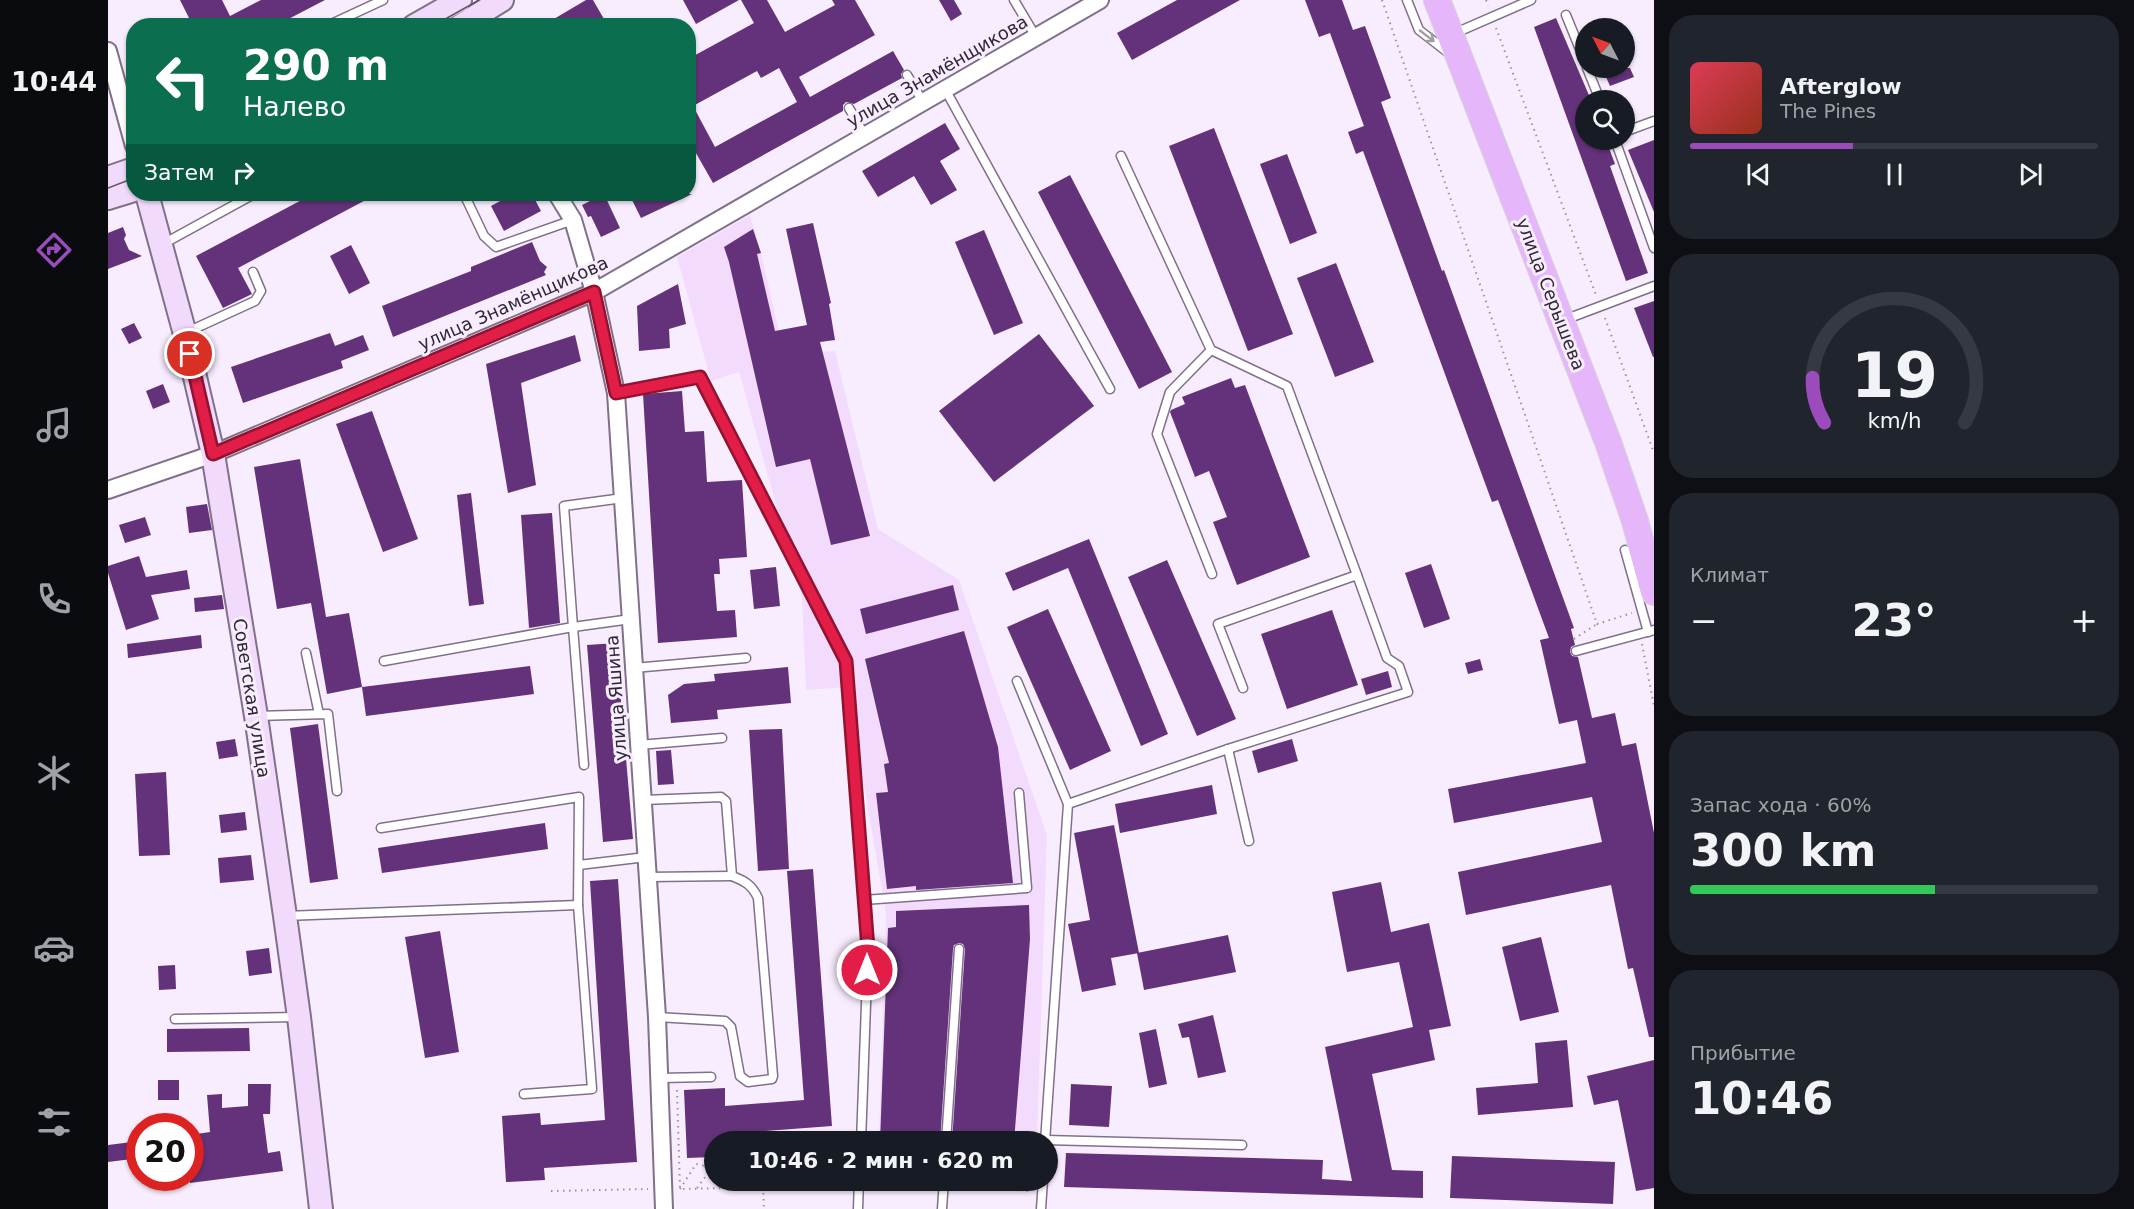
<!DOCTYPE html>
<html lang="ru">
<meta charset="utf-8">
<style>
:root{--surface:#171b24;--page:#20242c;--text:#f1f3f6;--muted:#9ea1a6;--line:#363941;--accent:#9b4bbc}
body{margin:0;font-family:"DejaVu Sans",sans-serif;background:var(--page);color:var(--text);height:100vh;display:flex;flex-direction:column;font-size:22px;white-space:nowrap}
*{box-sizing:border-box;margin:0}
p{font-size:20px;color:var(--muted)}
.icon{flex:none;width:33px;height:33px;fill:none;stroke:currentColor;stroke-width:2;stroke-linecap:round;stroke-linejoin:round}
.map{position:relative;flex:1;overflow:hidden}
.sheet{display:flex;flex-direction:column;gap:15px;padding:15px;background:#0d0f14;width:480px}
.sheet>*{flex:none}
.top-card{position:absolute;left:18px;top:18px;width:570px;height:183px;border-radius:24px;box-shadow:0 2px 4px #0004;background:#0b6e4f;color:#fff;overflow:hidden}
.needle{width:39px;rotate:312deg}
.buttons{position:absolute;left:1467px;top:18px;display:grid;gap:12px}
.buttons a{display:grid;place-items:center;width:60px;height:60px;border-radius:50%;background:var(--surface);box-shadow:0 2px 4px #0004;font-size:30px}
.speed{position:absolute;left:18px;top:1113px;display:flex;gap:12px;font-size:30px;font-weight:700;text-align:center}
.speed>*{display:grid;place-content:center;width:78px;height:78px;border-radius:50%;background:var(--surface);box-shadow:0 2px 4px #0004;line-height:1}
.speed .limit{border:9px solid #d22;background:#fff;color:#111}
.pin{position:absolute;display:grid;place-items:center;width:51px;height:51px;color:#fff;margin:-26px;border:3px solid #fff;border-radius:50%;box-shadow:0 2px 6px #0007}
.me{position:absolute;width:66px;margin:-33px;rotate:0deg;stroke-linejoin:round;filter:drop-shadow(0 0 4px #0008)}
.turn{display:flex;align-items:center;gap:21px;height:126px;padding:0 18px;font-size:27px}
.turn .icon{width:78px;height:78px;stroke-width:2.5}
.turn b{display:block;font-size:42px;line-height:51px}
.then{display:flex;align-items:center;height:57px;padding:0 18px;background:#0003;gap:12px;font-size:22px}
.big{font-size:45px;font-weight:800;line-height:1.1}
.sheet .widget{flex:1;display:flex;flex-direction:column;justify-content:center;gap:9px;min-width:0;padding:0 21px;border-radius:24px;background:var(--page)}
.sheet .dial{align-items:center;gap:0}
.dial svg{height:156px;overflow:visible;fill:none;stroke:var(--line);stroke-width:7;stroke-linecap:round;text-anchor:middle}
.dial text{fill:var(--text);stroke:none}
.song{display:flex;align-items:center;gap:18px}
.cover{width:72px;height:72px;border-radius:9px;background:linear-gradient(135deg,hsl(350 70% 55%),hsl(10 70% 35%))}
.played{height:6px;border-radius:3px;background:linear-gradient(90deg,var(--accent) 40%,var(--line) 40%)}
.keys{display:flex;justify-content:space-around;direction:ltr}
.heat{display:flex;justify-content:space-between;align-items:center;font-size:33px;direction:ltr}
.charge{height:9px;border-radius:4px;background:linear-gradient(90deg,#34c759 60%,var(--line) 0)}
.trip{position:absolute;left:596px;top:1131px;width:354px;height:60px;border-radius:30px;background:var(--surface);box-shadow:0 2px 4px #0004;font-weight:800;line-height:60px;text-align:center}
main{display:flex;flex:1;min-height:0}
.tabs{display:flex;flex-direction:column;width:108px;justify-content:space-around;align-items:center;background:#090b0e;color:var(--muted)}
.tabs .icon{width:42px;height:42px}
.tabs .on{color:var(--accent)}
.tabs b{font-size:27px;color:var(--text)}
.map>svg:first-child{display:block}
</style>
<main>
<nav class="tabs">
<b>10:44</b>
<svg class="icon on" aria-label="directions" viewBox="0 0 24 24"><path d="M12 3l9 9-9 9-9-9zM9 14v-3h6M13 9l2 2-2 2"/></svg>
<svg class="icon" aria-label="music" viewBox="0 0 24 24"><path d="M9 18V5l10-2v13"/><circle cx="6" cy="18" r="3"/><circle cx="16" cy="16" r="3"/></svg>
<svg class="icon" aria-label="phone" viewBox="0 0 24 24"><path d="M5 4h4l2 5-3 2q2 4 5 5l2-3 5 2v4C11 20 4 13 5 4z"/></svg>
<svg class="icon" aria-label="climate" viewBox="0 0 24 24"><path d="M12 3v18M4 7l16 10M4 17L20 7"/></svg>
<svg class="icon" aria-label="car" viewBox="0 0 24 24"><path d="M5 17H2v-5l4-1 3-4h7l3 4 3 1v5h-3M9 17h6M6 11h13"/><circle cx="7" cy="17" r="2"/><circle cx="17" cy="17" r="2"/></svg>
<svg class="icon" aria-label="filters" viewBox="0 0 24 24"><path d="M4 7h16M4 17h16"/><circle cx="9" cy="7" r="2"/><circle cx="15" cy="17" r="2"/></svg>
</nav>
<div class="map">
<svg width="1546" height="1209" viewBox="0 0 1546 1209">
<rect width="100%" height="100%" fill="#f8edfe"/>
<!-- built -->
<polygon fill="#f3dbfe" points="642,215 653,253 676,354 727,351 770,529 851,580 939,835 929,1141 771,1141 778,913 739,687 698,690 694,598 631,372 603,381 569,257"/>
<!-- building -->
<g fill="#64327a" fill-rule="evenodd">
<polygon points="72,0 114,0 122,16 153,0 217,0 167,26 65,26 81,18"/>
<polygon points="478,0 485,0 500,26 434,26"/>
<polygon points="575,0 631,0 588,24"/>
<path d="M 633,0 L 659,0 L 677,32 L 727,5 L 724,0 L 747,0 L 767,35 L 691,77 L 702,97 L 785,51 L 796,70 L 793,74 L 794,78 L 746,104 L 738,102 L 735,105 L 735,111 L 605,183 L 580,139 L 580,59 L 646,23 ZM 671,68 L 689,102 L 607,147 L 585,106 L 649,71 L 653,78 Z"/>
<polygon points="831,0 846,0 854,14 843,21"/>
<polygon points="1069,0 1132,0 1024,60 1009,33"/>
<polygon points="1197,0 1234,0 1245,30 1257,26 1283,98 1273,102 1334,271 1336,270 1466,628 1463,629 1467,645 1463,647 1462,652 1464,656 1470,657 1484,718 1507,713 1514,746 1528,743 1546,833 1546,1037 1541,1037 1525,968 1520,969 1503,885 1358,915 1350,872 1494,842 1484,797 1346,823 1340,789 1478,763 1469,720 1451,724 1432,640 1441,638 1390,500 1384,502 1255,151 1248,154 1240,132 1256,126 1222,33 1211,37"/>
<polygon points="1448,18 1483,100 1478,100 1478,140 1498,140 1507,164 1502,166 1540,273 1518,281 1426,27"/>
<polygon points="1494,68 1522,68 1526,77 1502,86"/>
<polygon points="837,123 852,149 832,161 849,190 823,205 806,176 770,197 754,171"/>
<polygon points="1106,128 1185,334 1140,351 1061,146"/>
<polygon points="1546,140 1546,212 1520,150"/>
<polygon points="1179,154 1209,233 1182,244 1152,164"/>
<polygon points="962,175 1064,372 1031,389 930,192"/>
<polygon points="205,194 269,194 130,268 144,294 115,308 88,256"/>
<polygon points="391,194 424,194 433,211 396,231 383,206 394,200"/>
<polygon points="496,194 512,228 493,237 483,216 480,217 474,205"/>
<polygon points="521,194 584,194 533,218"/>
<polygon points="705,223 723,303 721,304 727,340 712,342 762,536 723,545 702,459 668,467 621,262 616,247 645,229 653,253 649,254 667,331 699,325 678,229"/>
<polygon points="15,227 18,235 16,239 21,250 34,256 0,269 0,233"/>
<polygon points="876,230 915,323 886,335 847,242"/>
<polygon points="424,242 432,261 439,267 436,272 438,275 285,337 274,306 363,271 363,267"/>
<polygon points="243,245 262,283 241,294 222,256"/>
<polygon points="1228,263 1266,362 1227,377 1189,278"/>
<polygon points="570,284 578,324 561,329 562,348 531,351 529,306"/>
<polygon points="1546,301 1546,357 1545,357 1526,308"/>
<polygon points="26,323 34,338 21,344 13,329"/>
<polygon points="222,333 227,346 255,335 261,350 233,361 235,368 135,403 123,367"/>
<polygon points="931,334 986,406 886,482 831,411"/>
<polygon points="467,335 473,361 413,383 428,485 400,493 378,364"/>
<polygon points="1123,378 1127,388 1137,385 1202,557 1129,585 1105,522 1119,517 1101,471 1087,477 1062,412 1063,410 1077,404 1074,397"/>
<polygon points="55,384 62,402 45,409 38,391"/>
<polygon points="574,391 577,432 596,431 599,482 634,480 639,557 611,559 612,574 606,574 609,611 627,610 629,637 550,643 535,394"/>
<polygon points="264,411 310,539 275,552 228,424"/>
<polygon points="192,459 218,617 241,613 254,687 219,694 203,603 169,609 146,467"/>
<polygon points="363,493 376,604 361,606 349,495"/>
<polygon points="99,504 104,530 81,533 78,507"/>
<polygon points="444,513 452,623 421,628 413,515"/>
<polygon points="37,517 43,535 17,543 11,525"/>
<polygon points="981,539 1060,734 1033,746 960,568 905,591 897,573"/>
<polygon points="31,556 38,577 79,570 82,589 43,595 51,619 18,630 0,573 0,566"/>
<polygon points="1059,560 1128,719 1089,736 1020,577"/>
<polygon points="1323,564 1342,619 1316,628 1297,573"/>
<polygon points="668,567 672,606 646,609 642,570"/>
<polygon points="845,585 851,610 758,634 752,609"/>
<polygon points="114,595 116,609 87,612 86,598"/>
<polygon points="940,609 1003,751 962,770 899,627"/>
<polygon points="1224,610 1250,685 1179,709 1153,634"/>
<polygon points="856,631 890,747 905,883 808,890 808,886 779,889 768,793 780,792 776,764 781,763 757,659"/>
<polygon points="93,635 94,648 20,658 19,644"/>
<polygon points="508,643 525,839 495,842 479,645"/>
<polygon points="1372,659 1375,670 1360,674 1357,663"/>
<polygon points="422,666 426,694 258,716 254,687"/>
<polygon points="680,667 683,703 609,710 610,719 563,723 560,695 576,684 607,681 606,674"/>
<polygon points="1280,671 1284,687 1258,695 1253,679"/>
<polygon points="210,724 230,879 202,883 182,728"/>
<polygon points="674,729 681,869 650,871 641,730"/>
<polygon points="127,739 130,756 111,759 108,742"/>
<polygon points="1184,739 1190,761 1150,773 1144,751"/>
<polygon points="563,750 566,784 550,785 548,751"/>
<polygon points="58,772 62,855 31,856 27,774"/>
<polygon points="1104,785 1109,814 1012,833 1007,804"/>
<polygon points="137,812 139,830 113,833 111,815"/>
<polygon points="437,823 440,849 274,873 270,848"/>
<polygon points="1006,825 1031,953 1003,958 1008,985 974,992 960,924 982,920 966,833"/>
<polygon points="143,855 146,880 112,883 110,858"/>
<polygon points="705,869 724,1126 619,1134 619,1142 606,1142 606,1157 579,1158 576,1090 617,1088 617,1106 696,1100 679,871"/>
<polygon points="510,879 529,1162 436,1168 437,1180 398,1182 394,1116 432,1113 433,1125 497,1120 482,881"/>
<polygon points="1273,882 1283,932 1321,923 1343,1026 1321,1030 1327,1060 1264,1074 1284,1170 1315,1171 1315,1198 956,1187 958,1153 1215,1160 1214,1179 1244,1181 1217,1047 1305,1027 1291,962 1239,972 1224,892"/>
<polygon points="921,905 922,939 906,1142 844,1142 857,949 855,944 851,943 846,945 845,949 832,1142 772,1142 780,928 788,927 788,911"/>
<polygon points="332,931 351,1052 317,1058 297,937"/>
<polygon points="1120,935 1128,972 1036,990 1029,953"/>
<polygon points="1433,937 1451,1012 1412,1021 1394,947"/>
<polygon points="161,948 164,973 141,976 138,951"/>
<polygon points="67,965 68,989 51,990 50,966"/>
<polygon points="1105,1015 1118,1072 1090,1078 1081,1037 1074,1038 1070,1024"/>
<polygon points="141,1028 142,1051 59,1052 59,1029"/>
<polygon points="1048,1029 1059,1084 1041,1088 1031,1033"/>
<polygon points="1459,1040 1465,1107 1370,1115 1368,1088 1430,1083 1427,1043"/>
<polygon points="1546,1060 1546,1188 1528,1191 1510,1100 1486,1105 1479,1076"/>
<rect x="50" y="1080" width="21" height="20"/>
<polygon points="140,1084 163,1084 162,1114 155,1114 160,1153 172,1151 175,1171 82,1183 82,1135 102,1132 99,1095 114,1094 114,1108 140,1106"/>
<polygon points="963,1084 1004,1086 1001,1127 961,1125"/>
<polygon points="32,1141 32,1158 0,1162 0,1145"/>
<polygon points="1344,1156 1507,1162 1505,1204 1342,1198"/>
</g>
<g fill="none" stroke-linecap="round" stroke-linejoin="round">
<!-- lane casing -->
<g stroke="#817089" stroke-width="11">
<g id="lane">
<polyline points="906,0 928,37"/>
<polyline points="1299,0 1311,30 1342,54"/>
<polyline points="1458,15 1478,64"/>
<polyline points="219,26 275,0"/>
<polyline points="1345,34 1423,0"/>
<polyline points="1479,68 1492,100"/>
<polyline points="799,75 815,102"/>
<polyline points="837,89 1002,389"/>
<polyline points="741,108 757,136"/>
<polyline points="1516,132 1546,121"/>
<polyline points="1507,140 1546,248"/>
<polyline points="1013,156 1103,350 1179,386 1249,575"/>
<polyline points="356,194 376,236 388,247 465,220"/>
<polyline points="55,244 146,194"/>
<polyline points="1456,320 1546,286"/>
<polyline points="77,333 147,301 153,291 145,272"/>
<polyline points="1103,350 1062,392 1049,434 1104,574"/>
<polyline points="508,393 592,377 738,661 760,949 753,1142"/>
<polyline points="1517,550 1540,632"/>
<polyline points="1468,651 1546,630"/>
<polyline points="198,653 211,714"/>
<polyline points="276,661 465,627 456,506 515,498"/>
<polyline points="526,668 638,658"/>
<polyline points="909,681 960,804"/>
<polyline points="148,716 220,714 229,791"/>
<polyline points="531,745 614,738"/>
<polyline points="1120,749 1141,841"/>
<polyline points="476,765 465,627 523,619"/>
<path d="M 535,800 L 613,797 L 618,801 L 624,876 C 637,881 644,885 650,898 L 665,1076 L 664,1079 L 640,1082 L 632,1076 L 623,1027 L 617,1021 L 549,1017"/>
<polyline points="273,828 471,797 470,905 484,1089 416,1094"/>
<polyline points="471,865 538,857"/>
<polyline points="540,877 624,876"/>
<polyline points="756,900 919,888 911,793"/>
<polyline points="177,916 470,905"/>
<polyline points="67,1019 190,1017"/>
<polyline points="551,1078 603,1077"/>
<polyline points="937,1140 1134,1145"/>
<polyline points="838,1142 851,949"/>
<polyline points="937,1142 960,804 1120,749 1300,692 1291,666 1279,658 1249,575 1110,624 1135,688"/>
<polyline points="750,1209 751,1180"/>
<polyline points="834,1209 836,1180"/>
<polyline points="933,1209 935,1180"/>
</g>
</g>
<!-- street casing -->
<g stroke="#817089" stroke-width="20">
<g id="street">
<polyline points="0,51 26,146"/>
<polyline points="449,194 465,220 486,292 508,393 549,1017 556,1209"/>
<polyline points="0,490 105,454 486,292 992,0"/>
</g>
</g>
<!-- secondary casing -->
<g stroke="#817089" stroke-width="26">
<g id="secondary">
<polyline points="306,26 352,0"/>
<polyline points="352,26 394,0"/>
<polyline points="0,178 26,169"/>
<polyline points="39,194 77,334 105,454 148,716 177,916 191,1017 213,1209"/>
<polyline points="0,198 26,190"/>
</g>
</g>
<!-- primary casing -->
<g stroke="#d5d4d6" stroke-width="28">
<polyline id="primary" points="1329,0 1500,442 1527,521 1546,592"/>
</g>
<!-- path -->
<g stroke="#9a919f" stroke-width="2" stroke-dasharray="1.5 4.5" stroke-linecap="butt">
<polyline points="1274,0 1489,624 1524,613"/>
<polyline points="1378,0 1380,6"/>
<polyline points="1388,28 1488,295"/>
<polyline points="1497,318 1546,453"/>
<polyline points="1466,639 1489,624"/>
<polyline points="1534,644 1546,706"/>
<polyline points="569,1090 572,1189 666,1187"/>
<polyline points="610,1180 611,1188"/>
<polyline points="627,1180 633,1188"/>
<polyline points="777,1180 824,1183"/>
<polyline points="847,1184 922,1191"/>
<polyline points="655,1187 656,1209"/>
<polyline points="589,1188 603,1169"/>
<polyline points="572,1189 588,1164 606,1168"/>
<polyline points="443,1191 540,1189"/>
</g>
<!-- lane -->
<use href="#lane" stroke="#fff" stroke-width="8"/>
<!-- street -->
<use href="#street" stroke="#fff" stroke-width="16"/>
<!-- secondary -->
<use href="#secondary" stroke="#f2dafc" stroke-width="22"/>
<!-- primary -->
<use href="#primary" stroke="#e5b6fa" stroke-width="26"/>
<!-- tram -->
<g stroke="#5f5763" stroke-width="1.5">
<polyline points="325,26 371,0"/>
<polyline points="0,188 26,178"/>
</g>
</g>
<!-- one-way arrows -->
<defs><path id="oneway-shaft" d="M-6 0H5M1.5-3L5.5 0L1.5 3" fill="none" stroke-width="1.6" stroke-linecap="round" stroke-linejoin="round" transform="scale(1.5)"/></defs>
<use stroke="#a19ea3" href="#oneway-shaft" transform="translate(1319 36) rotate(38)"/>
<g fill="none" stroke-linecap="round" stroke-linejoin="round">
<!-- route casing -->
<g stroke="#92132f" stroke-width="15">
<polyline id="route" points="82,354 105,454 486,292 508,393 592,377 738,661 760,949 759,970"/>
</g>
<!-- route -->
<use href="#route" stroke="#e11d48" stroke-width="10"/>
</g>
<g text-anchor="middle" dominant-baseline="central" stroke-width="6" stroke-linejoin="round" paint-order="stroke">
<!-- street labels -->
<g font-size="18" fill="#2f2832" stroke="#f8edfe">
<text transform="translate(829 71) rotate(-30)">улица Знамёнщикова</text>
<text transform="translate(1443 294) rotate(69)">улица Серышева</text>
<text transform="translate(405 303) rotate(-24)">улица Знамёнщикова</text>
<text transform="translate(144 698) rotate(81)">Советская улица</text>
<text transform="translate(508 698) rotate(-94)">улица Яшина</text>
</g>
</g>
</svg>
<div class="buttons">
<a><svg class="needle" viewBox="-14 -14 28 28"><path d="M0-13l5 13h-10z" fill="#e53935"/><path d="M0 13l5-13h-10z" fill="#9ea1a6"/></svg></a>
<a><svg class="icon" aria-label="search" viewBox="0 0 24 24"><circle cx="10" cy="10" r="6"/><path d="M15 15l6 6"/></svg></a>
</div>
<div class="speed"><div class="limit">20</div></div>
<div class="pin" style="left:82px;top:354px;background:#d93025"><svg class="icon" aria-label="arrive" viewBox="0 0 24 24"><path d="M6 21V4h12l-3 4 3 4H6"/></svg></div>
<svg class="me" style="left:759px;top:970px" viewBox="-20 -20 40 40"><circle r="17" fill="#e11d48" stroke="#fff" stroke-width="3"/><path d="M0-11L8 9 0 5-8 9z" fill="#fff"/></svg>
<div class="trip">10:46 · 2 мин · 620 m</div>
<div class="top-card">
<div class="turn"><svg class="icon" aria-label="left" viewBox="0 0 24 24"><path d="M17 20v-9H6M10 6l-5 5 5 5"/></svg><div><b>290 m</b>Налево</div></div>
<div class="then">Затем<svg class="icon" aria-label="right" viewBox="0 0 24 24"><path d="M7 20v-9h11M14 6l5 5-5 5"/></svg></div>
</div>
</div>
<section class="sheet">
<div class="widget">
<div class="song"><i class="cover"></i><div><b>Afterglow</b><p>The Pines</p></div></div>
<div class="played"></div>
<div class="keys"><svg class="icon" aria-label="previous" viewBox="0 0 24 24"><path d="M18 5L8 12l10 7zM5 5v14"/></svg><svg class="icon" aria-label="pause" viewBox="0 0 24 24"><path d="M8 5v14M16 5v14"/></svg><svg class="icon" aria-label="next" viewBox="0 0 24 24"><path d="M6 5l10 7-10 7zM19 5v14"/></svg></div>
</div>
<div class="widget dial"><svg viewBox="0 0 100 80">
<path d="M14 69A42 42 0 1 1 86 69"/>
<path d="M14 69A42 42 0 0 1 8 46" stroke="#9b4bbc"/>
<text x="50" y="56" font-size="32" font-weight="700">19</text>
<text x="50" y="72" font-size="11">km/h</text>
</svg></div>
<div class="widget"><p>Климат</p>
<div class="heat"><a>−</a><b class="big">23°</b><a>+</a></div>
</div>
<div class="widget"><p>Запас хода · 60%</p><b class="big">300 km</b><div class="charge"></div></div>
<div class="widget"><p>Прибытие</p><b class="big">10:46</b></div>
</section>
</main>
